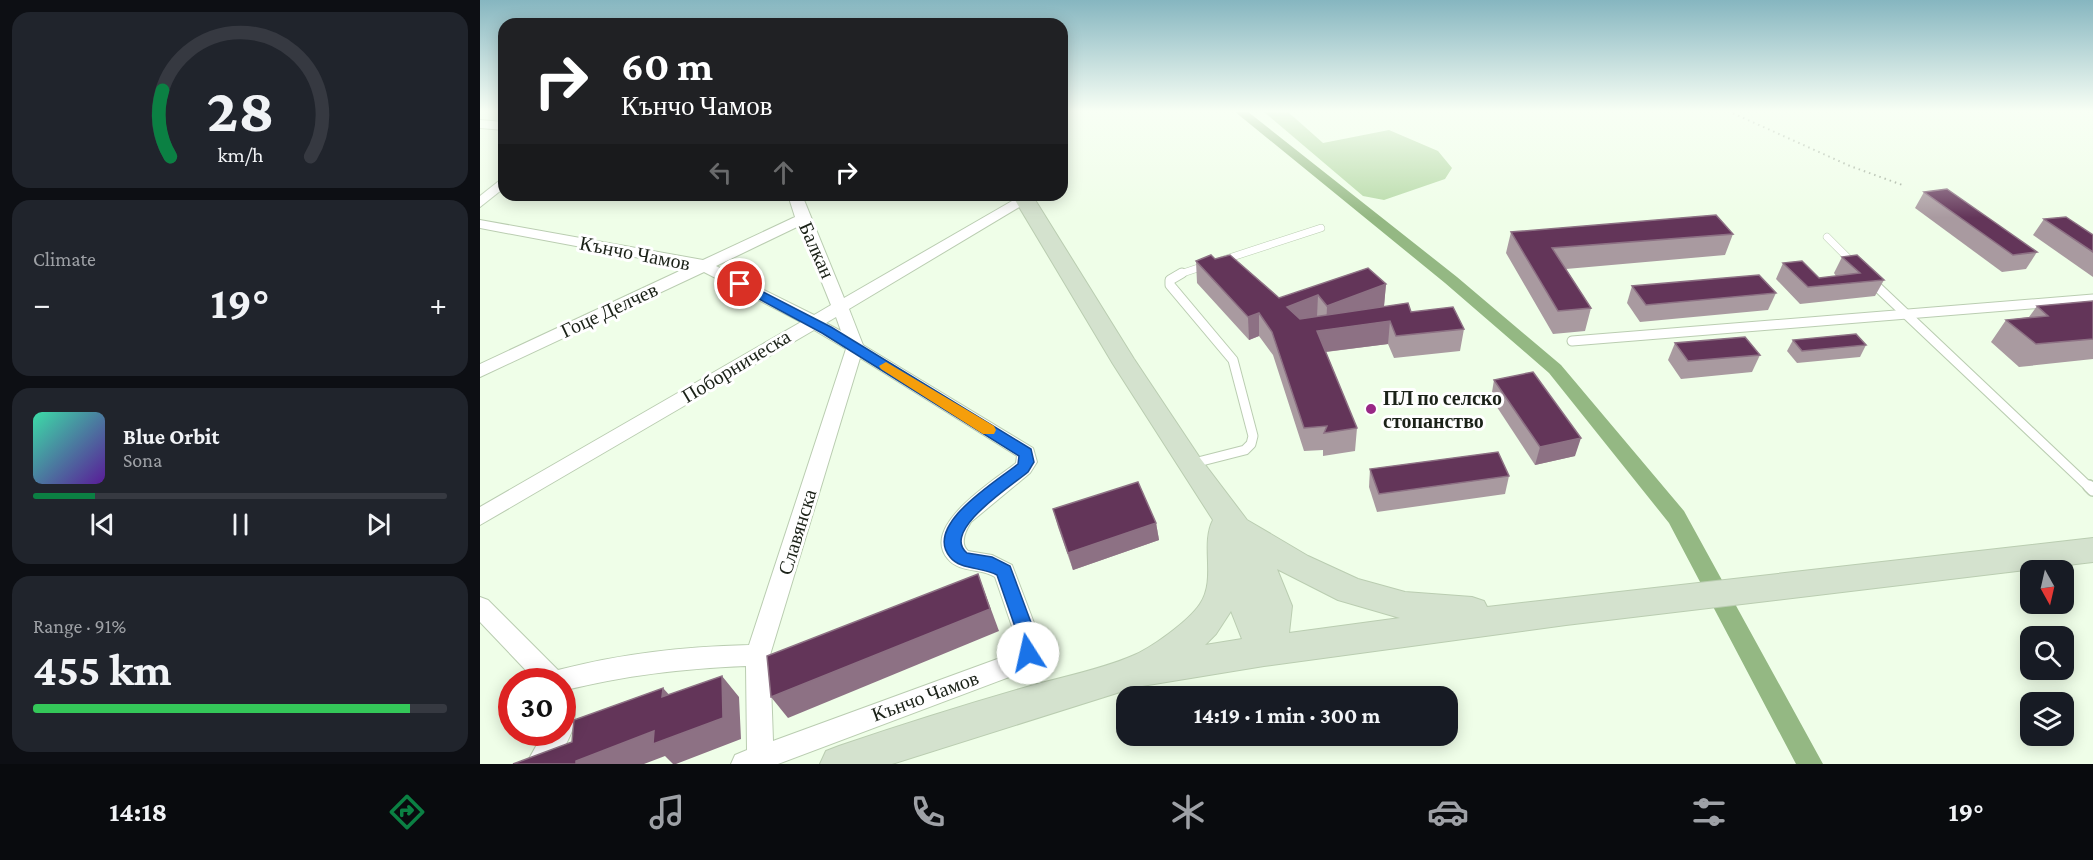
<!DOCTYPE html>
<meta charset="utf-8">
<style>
:root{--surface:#171b24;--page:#20242c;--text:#f1f3f6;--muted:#9ea1a6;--line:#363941;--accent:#0b8043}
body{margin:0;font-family:"Crimson Pro",serif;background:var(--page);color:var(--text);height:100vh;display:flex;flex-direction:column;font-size:22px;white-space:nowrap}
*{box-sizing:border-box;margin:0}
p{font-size:20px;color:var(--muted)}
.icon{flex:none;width:33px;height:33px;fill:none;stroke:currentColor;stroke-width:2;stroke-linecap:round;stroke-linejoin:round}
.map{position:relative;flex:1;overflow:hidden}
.side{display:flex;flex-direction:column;gap:12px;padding:12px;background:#0d0f14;width:480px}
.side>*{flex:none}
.guide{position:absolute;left:18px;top:18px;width:570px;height:183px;border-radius:18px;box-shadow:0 3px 15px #0003;background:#202124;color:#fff;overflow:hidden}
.needle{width:39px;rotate:172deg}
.tools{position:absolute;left:1540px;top:560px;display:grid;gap:12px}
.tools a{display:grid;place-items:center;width:54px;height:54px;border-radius:12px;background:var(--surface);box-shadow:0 3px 15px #0003;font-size:30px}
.speed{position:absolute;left:18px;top:668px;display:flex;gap:12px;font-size:30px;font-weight:700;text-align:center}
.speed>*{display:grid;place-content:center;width:78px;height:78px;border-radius:50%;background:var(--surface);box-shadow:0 3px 15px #0003;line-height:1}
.speed .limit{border:9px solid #d22;background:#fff;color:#111}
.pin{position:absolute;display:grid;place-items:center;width:51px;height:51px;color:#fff;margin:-26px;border:3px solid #fff;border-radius:50%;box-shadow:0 2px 6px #0007}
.me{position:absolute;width:66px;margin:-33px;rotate:350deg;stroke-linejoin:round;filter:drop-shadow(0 0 4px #0008)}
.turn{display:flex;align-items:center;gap:21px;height:126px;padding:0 24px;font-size:27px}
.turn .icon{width:78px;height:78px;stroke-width:2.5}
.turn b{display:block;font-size:42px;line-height:51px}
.lanes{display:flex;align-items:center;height:57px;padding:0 24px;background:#0003;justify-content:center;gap:30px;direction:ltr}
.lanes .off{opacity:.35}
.big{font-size:45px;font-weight:700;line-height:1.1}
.side .tile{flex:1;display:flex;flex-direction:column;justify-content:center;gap:9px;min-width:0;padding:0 21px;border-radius:18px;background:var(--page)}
.side .dial{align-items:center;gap:0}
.dial svg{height:156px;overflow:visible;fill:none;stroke:var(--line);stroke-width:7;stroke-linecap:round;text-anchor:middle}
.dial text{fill:var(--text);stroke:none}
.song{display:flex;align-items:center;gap:18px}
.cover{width:72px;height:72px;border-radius:9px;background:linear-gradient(135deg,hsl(160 70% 55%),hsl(270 70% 35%))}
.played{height:6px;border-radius:3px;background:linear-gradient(90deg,var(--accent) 15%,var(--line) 15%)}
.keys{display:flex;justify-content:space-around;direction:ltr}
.heat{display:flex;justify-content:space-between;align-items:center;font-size:33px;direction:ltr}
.charge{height:9px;border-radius:4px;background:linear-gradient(90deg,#34c759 91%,var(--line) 0)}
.trip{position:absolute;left:636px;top:686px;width:342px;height:60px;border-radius:18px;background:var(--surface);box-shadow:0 3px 15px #0003;font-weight:700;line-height:60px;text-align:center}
.tab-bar{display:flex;height:96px;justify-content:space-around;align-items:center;background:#090b0e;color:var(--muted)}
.tab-bar .icon{width:42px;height:42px}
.tab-bar .current{color:var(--accent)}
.tab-bar b{font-size:27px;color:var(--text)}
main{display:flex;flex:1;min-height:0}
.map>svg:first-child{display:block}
</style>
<main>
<section class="side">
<div class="tile dial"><svg viewBox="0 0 100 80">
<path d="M14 69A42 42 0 1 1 86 69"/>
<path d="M14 69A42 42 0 0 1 10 35" stroke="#0b8043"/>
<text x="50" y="56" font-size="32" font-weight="700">28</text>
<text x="50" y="72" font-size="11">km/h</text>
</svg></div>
<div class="tile"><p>Climate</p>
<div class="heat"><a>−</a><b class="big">19°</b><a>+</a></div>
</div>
<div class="tile">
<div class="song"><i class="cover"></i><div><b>Blue Orbit</b><p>Sona</p></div></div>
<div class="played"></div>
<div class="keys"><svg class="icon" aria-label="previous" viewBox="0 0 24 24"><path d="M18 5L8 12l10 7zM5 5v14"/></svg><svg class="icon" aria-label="pause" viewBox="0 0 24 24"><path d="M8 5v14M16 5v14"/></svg><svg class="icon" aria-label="next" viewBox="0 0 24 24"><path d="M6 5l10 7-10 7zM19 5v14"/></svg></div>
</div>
<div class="tile"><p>Range · 91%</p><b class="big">455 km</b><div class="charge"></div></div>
</section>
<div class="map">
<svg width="1613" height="764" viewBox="0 0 1613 764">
<rect width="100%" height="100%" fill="#effee8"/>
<!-- green -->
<polygon fill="#b5d9a5" points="783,111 807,111 843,143 909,130 958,151 972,168 965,179 904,200 883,196"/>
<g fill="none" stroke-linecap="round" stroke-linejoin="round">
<!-- canal -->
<polygon fill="#94b883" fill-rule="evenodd" points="754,111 767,111 977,277 1081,365 1204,511 1343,764 1316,764 1189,523 1069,373 965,283"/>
<!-- service-far2 casing -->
<g stroke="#bacdb1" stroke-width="8">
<g id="service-far2">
<polyline points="1347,237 1375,265"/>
<polyline points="740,261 841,228"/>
<polyline points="697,275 727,265"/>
</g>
</g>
<!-- service-far1 casing -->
<g stroke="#bacdb1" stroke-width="11">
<g id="service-far1">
<polyline points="702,273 690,280 690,285 753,360 773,436 771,444 765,450 710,464"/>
<polyline points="1391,281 1610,488"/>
<polyline points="1092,341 1613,299"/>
</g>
</g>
<!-- service casing -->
<g stroke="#bacdb1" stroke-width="14">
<polyline id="service" points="1609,486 1613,490"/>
</g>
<!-- minor casing -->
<g stroke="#bacdb1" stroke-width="2">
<g id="minor">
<polygon points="0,120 24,122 24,130 0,128"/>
<polygon points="24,177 24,188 0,207 0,196"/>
<path d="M 308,195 L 322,195 L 364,298 L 539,197 L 544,196 L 551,200 L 369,309 L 383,345 L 553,448 L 557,462 L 550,473 L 491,522 C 486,530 479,543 488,551 L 512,555 L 532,565 L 562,644 L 556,661 L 548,670 L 298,764 L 251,764 L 255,755 L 267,750 L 266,666 C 199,669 148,675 82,691 L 82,681 L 56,681 L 0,622 L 0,597 L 8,600 L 78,670 C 144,653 201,647 269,645 L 366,349 L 334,330 L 0,525 L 0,507 L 321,322 L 224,272 L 0,377 L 0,364 L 208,267 L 0,228 L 0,220 L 223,260 L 315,217 ZM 319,226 L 351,305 L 334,315 L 236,266 ZM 356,317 L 361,331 L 346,323 ZM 380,358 L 537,456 L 536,463 C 515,480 439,526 468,559 C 479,573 501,568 515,577 L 538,644 L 531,654 L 293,741 L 290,655 Z"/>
<path d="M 82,694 L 91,698 C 102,722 87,743 74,764 L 46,764 L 64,732 L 82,732 Z"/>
</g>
</g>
<!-- secondary casing -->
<g stroke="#bacdb1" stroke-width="2">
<path id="secondary" d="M 532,195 L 552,195 L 654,359 L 720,458 L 767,520 L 828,556 L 878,579 L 925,592 L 992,597 L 1004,601 L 1007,607 L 1613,538 L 1613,562 L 1086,625 L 784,666 L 656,687 L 412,764 L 340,764 L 346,751 L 359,746 C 421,725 484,705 547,687 C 581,677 620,670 652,656 C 670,649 709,621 720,604 C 737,579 720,545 733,520 L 633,364 ZM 797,569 L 858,600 L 920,618 L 809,633 L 812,606 ZM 751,611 L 762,639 L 725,645 L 736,634 Z"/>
</g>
<!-- path -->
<polyline stroke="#9ba795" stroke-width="2" stroke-dasharray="1.5 4" stroke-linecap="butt" points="1248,111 1370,166 1425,186"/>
<!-- service-far2 -->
<use href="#service-far2" stroke="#fff" stroke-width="7"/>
<!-- service-far1 -->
<use href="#service-far1" stroke="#fff" stroke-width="9"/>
<!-- service -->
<use href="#service" stroke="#fff" stroke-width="11"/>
<!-- minor -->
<use href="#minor" fill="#fff" fill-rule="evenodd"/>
<!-- secondary -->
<use href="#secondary" fill="#d4e2ce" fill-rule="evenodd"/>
</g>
<!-- wall -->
<g fill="#a99aa0">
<polygon points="1444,192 1557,252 1546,269 1522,272 1435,208"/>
<polygon points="1564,219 1613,235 1613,277 1553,235"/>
<polygon points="1031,232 1253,234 1245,255 1086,269 1111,308 1105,331 1073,334 1026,253"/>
<polygon points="1362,257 1404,280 1395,296 1320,304 1296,279 1303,263 1339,278 1356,276 1354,273"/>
<polygon points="735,259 799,298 906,284 904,306 931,312 984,329 980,351 914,358 908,344 846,352 877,428 875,451 843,456 843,450 824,451 793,355 779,336 769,340 717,283 716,261"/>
<polygon points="1152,286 1296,293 1288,310 1160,322 1147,303"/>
<polygon points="1613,301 1613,359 1539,367 1511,342 1526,320 1549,317 1557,306"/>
<polygon points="1313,340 1386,345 1380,357 1317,363 1307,351"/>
<polygon points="1195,343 1280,355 1272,372 1201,379 1188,360"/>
<polygon points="1014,380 1095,456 1055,465 1011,398"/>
<polygon points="890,469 1029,476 1025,494 897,512 889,487"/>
<polygon points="573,509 676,523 679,540 593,570 578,527"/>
</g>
<!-- shaded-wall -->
<g fill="#8d7184">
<polygon points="906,284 904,306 846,329 847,306"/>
<polygon points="838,295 837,317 807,329 807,307"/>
<polygon points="779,313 779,336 769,340 768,317"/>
<polygon points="910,321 908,344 836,353 837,331"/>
<polygon points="1101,438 1095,456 1055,465 1060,447"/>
<polygon points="676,523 679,540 593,570 588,553"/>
<polygon points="498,574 519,631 308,718 291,697"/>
<polygon points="242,676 259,697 261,739 196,764 193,764 185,756 164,764 96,764 96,761"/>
<polygon points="183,688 202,709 182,697"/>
</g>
<!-- building -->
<g fill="#633559" stroke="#8d7184" stroke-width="1.5">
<polygon points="1467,189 1557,252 1533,255 1444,192"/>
<polygon points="1236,215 1253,234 1072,248 1111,308 1078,311 1031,232"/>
<polygon points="1586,217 1613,235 1613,252 1564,219"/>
<polygon points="731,255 735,259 750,255 799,298 888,268 906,284 847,306 838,295 807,307 820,319 928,303 931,312 973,307 984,329 916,336 910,321 837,331 877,428 844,433 847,426 824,428 792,332 779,313 768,317 716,261"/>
<polygon points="1377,255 1404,280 1328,287 1303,263 1322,261 1339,278 1380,273 1362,257"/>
<polygon points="1279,275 1296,293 1166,305 1152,286"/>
<polygon points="1613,301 1613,339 1556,344 1526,320 1568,316 1557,306"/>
<polygon points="1376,334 1386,345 1322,351 1313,340"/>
<polygon points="1265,337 1280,355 1208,361 1195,343"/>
<polygon points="1053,372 1101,438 1060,447 1014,380"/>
<polygon points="1018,452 1029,476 899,494 890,469"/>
<polygon points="658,482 676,523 588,553 573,509"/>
<polygon points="498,574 510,609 291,697 287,656"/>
<polygon points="242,676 243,718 173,744 174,731 96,761 96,764 33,764 92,742 94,720 183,688 182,697"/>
</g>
<!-- sky -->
<linearGradient id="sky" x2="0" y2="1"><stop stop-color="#86b6c0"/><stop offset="0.51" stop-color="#f8fff5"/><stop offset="1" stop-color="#f8fff5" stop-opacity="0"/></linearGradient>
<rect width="1613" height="218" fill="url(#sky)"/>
<!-- route -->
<path fill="#1a73e8" stroke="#114b97" stroke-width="1.5" d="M 260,280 L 351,327 L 551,449 L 554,462 L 548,472 C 533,485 460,531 487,553 L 512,557 L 530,566 L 559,644 L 554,659 L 548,661 L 542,659 L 539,653 L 541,644 L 517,575 C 503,567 480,570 470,557 C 443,525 517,481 538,464 L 539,456 L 342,333 L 255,286 L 255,281 Z"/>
<!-- slow -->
<polygon fill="#f59e0b" points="406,362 514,426 516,430 514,434 503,434 401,369 399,366"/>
<!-- markers -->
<circle fill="#992785" stroke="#fff" stroke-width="2" cx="891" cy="409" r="6"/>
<g text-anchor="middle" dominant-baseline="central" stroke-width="6" stroke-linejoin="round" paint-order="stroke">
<!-- street labels -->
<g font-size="20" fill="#1b2218" stroke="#fff">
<text transform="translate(337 250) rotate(66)">Балкан</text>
<text transform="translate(155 253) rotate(11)">Кънчо Чамов</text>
<text transform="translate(129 310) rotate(-25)">Гоце Делчев</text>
<text transform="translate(256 366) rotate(-31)">Поборническа</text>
<text transform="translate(317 532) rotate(-73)">Славянска</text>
<text transform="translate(445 696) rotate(-20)">Кънчо Чамов</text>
</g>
<!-- poi labels -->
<g font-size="20" font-weight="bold" fill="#1b2218" stroke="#fff" text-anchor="start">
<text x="903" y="398">ПЛ по селско<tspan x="903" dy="23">стопанство</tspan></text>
</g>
</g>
</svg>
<div class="tools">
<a><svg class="needle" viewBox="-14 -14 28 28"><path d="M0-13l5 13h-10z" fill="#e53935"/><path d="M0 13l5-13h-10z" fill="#9ea1a6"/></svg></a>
<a><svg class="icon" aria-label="search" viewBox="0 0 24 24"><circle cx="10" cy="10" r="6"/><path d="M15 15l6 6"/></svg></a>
<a><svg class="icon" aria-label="layers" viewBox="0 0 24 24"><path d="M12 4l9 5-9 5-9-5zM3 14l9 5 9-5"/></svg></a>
</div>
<div class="speed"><div class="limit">30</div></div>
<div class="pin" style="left:260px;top:284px;background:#d93025"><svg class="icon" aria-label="arrive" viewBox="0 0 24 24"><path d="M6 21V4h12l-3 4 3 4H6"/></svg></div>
<svg class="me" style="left:548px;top:653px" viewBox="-20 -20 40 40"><circle r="19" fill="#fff"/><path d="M0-13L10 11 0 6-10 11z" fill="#1a73e8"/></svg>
<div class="trip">14:19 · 1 min · 300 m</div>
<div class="guide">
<div class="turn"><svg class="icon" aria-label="right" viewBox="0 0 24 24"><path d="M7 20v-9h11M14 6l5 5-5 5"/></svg><div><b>60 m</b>Кънчо Чамов</div></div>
<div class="lanes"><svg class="icon off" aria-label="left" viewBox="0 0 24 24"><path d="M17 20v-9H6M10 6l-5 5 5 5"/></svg><svg class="icon off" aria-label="ahead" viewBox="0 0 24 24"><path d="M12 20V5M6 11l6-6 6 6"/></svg><svg class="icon" aria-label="right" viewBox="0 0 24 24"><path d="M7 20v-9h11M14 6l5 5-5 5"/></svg></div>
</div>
</div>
</main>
<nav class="tab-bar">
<b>14:18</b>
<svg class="icon current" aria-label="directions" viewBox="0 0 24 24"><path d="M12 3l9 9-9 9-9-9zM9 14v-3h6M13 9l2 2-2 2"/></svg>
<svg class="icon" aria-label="music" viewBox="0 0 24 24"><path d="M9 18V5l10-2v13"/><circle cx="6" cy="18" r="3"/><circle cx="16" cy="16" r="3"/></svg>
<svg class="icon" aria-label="phone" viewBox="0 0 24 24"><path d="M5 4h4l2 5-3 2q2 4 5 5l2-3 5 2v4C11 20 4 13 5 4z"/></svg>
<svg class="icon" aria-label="climate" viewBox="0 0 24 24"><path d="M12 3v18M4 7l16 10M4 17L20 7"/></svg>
<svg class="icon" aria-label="car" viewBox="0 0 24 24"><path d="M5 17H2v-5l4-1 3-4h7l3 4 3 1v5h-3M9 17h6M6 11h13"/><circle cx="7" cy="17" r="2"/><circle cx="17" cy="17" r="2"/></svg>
<svg class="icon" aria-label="filters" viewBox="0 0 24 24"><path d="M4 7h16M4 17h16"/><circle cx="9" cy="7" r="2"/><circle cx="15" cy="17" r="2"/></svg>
<b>19°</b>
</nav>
